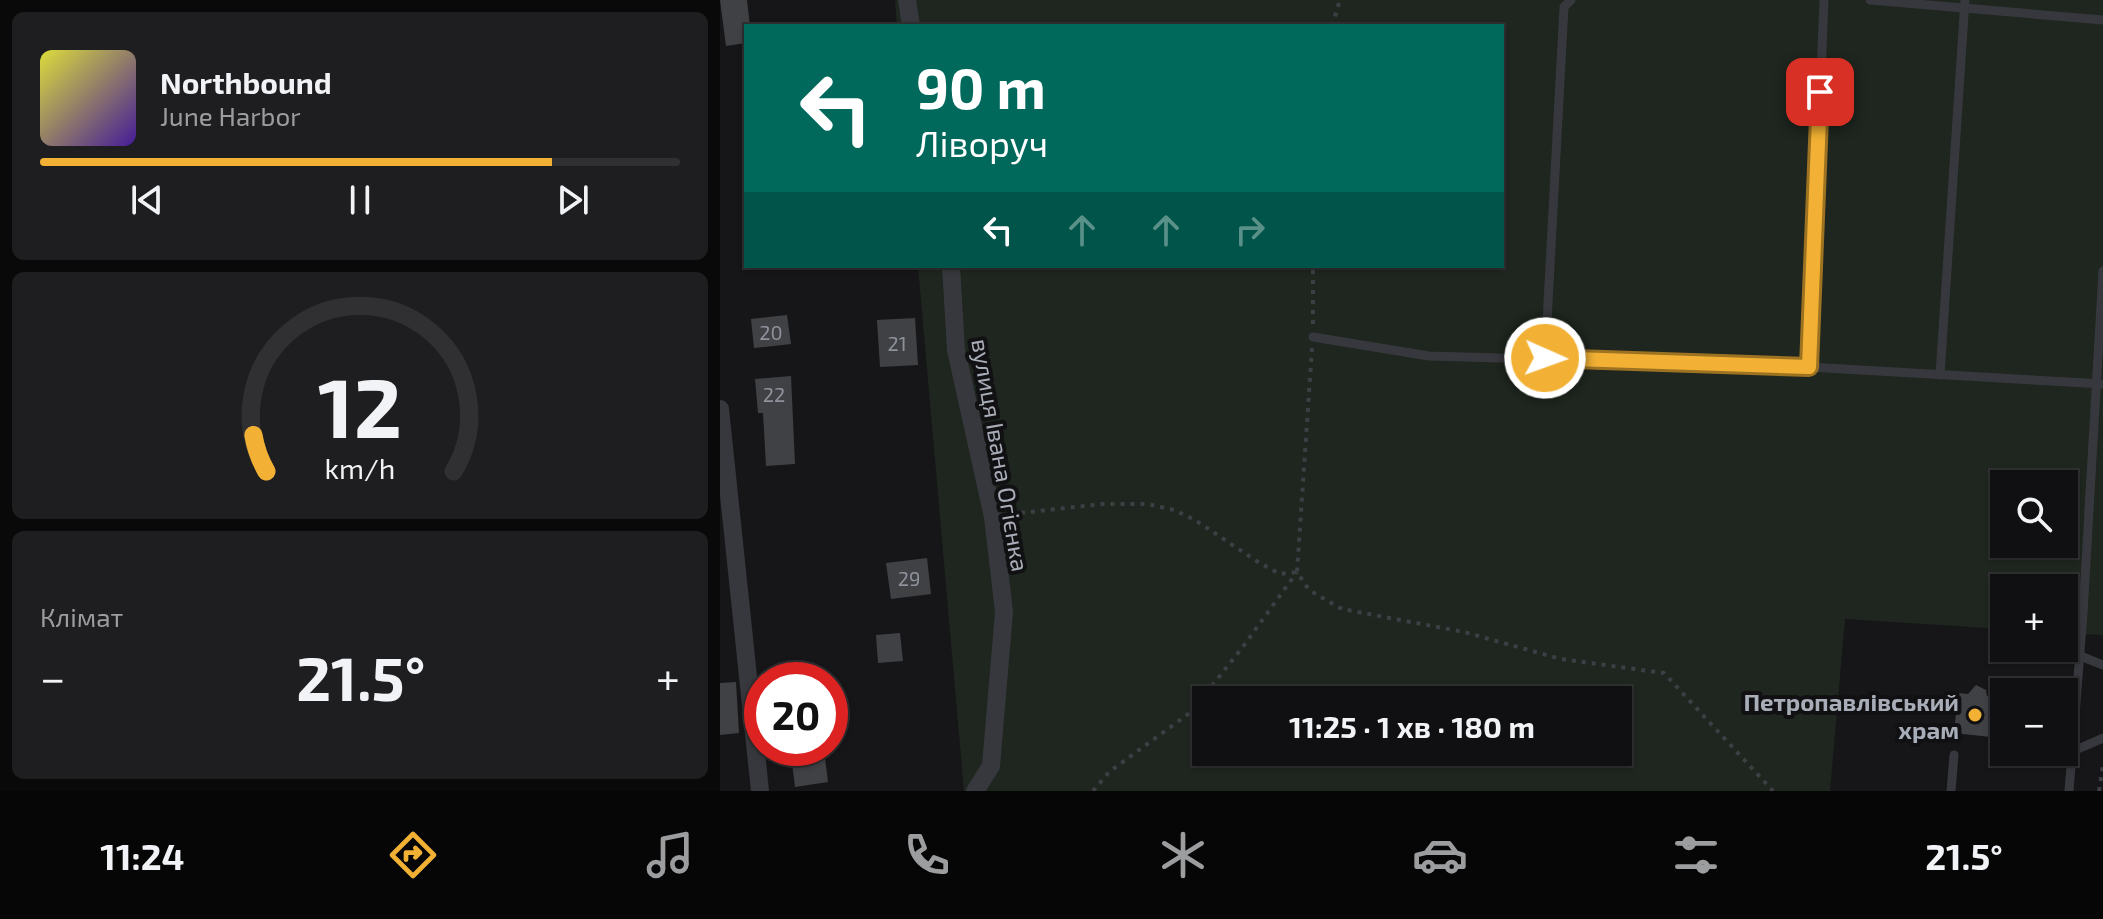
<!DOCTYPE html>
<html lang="uk">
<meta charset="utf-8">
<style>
:root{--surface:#101012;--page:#1e1e20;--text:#f1f3f6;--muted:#9c9d9f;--line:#303032;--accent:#f2b134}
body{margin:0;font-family:"Exo 2",sans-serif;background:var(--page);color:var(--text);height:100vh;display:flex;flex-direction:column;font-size:30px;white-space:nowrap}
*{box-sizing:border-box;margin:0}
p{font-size:26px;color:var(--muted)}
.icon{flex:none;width:44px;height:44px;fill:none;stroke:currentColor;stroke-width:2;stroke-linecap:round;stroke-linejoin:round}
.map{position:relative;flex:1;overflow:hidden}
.side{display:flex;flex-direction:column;gap:12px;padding:12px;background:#09090a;width:720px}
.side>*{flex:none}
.banner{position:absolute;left:24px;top:24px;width:760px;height:244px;border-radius:0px;box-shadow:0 2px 6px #0004,0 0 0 2px var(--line);background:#00695c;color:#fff;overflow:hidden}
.controls{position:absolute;left:1270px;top:470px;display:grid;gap:16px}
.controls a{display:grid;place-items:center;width:88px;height:88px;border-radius:0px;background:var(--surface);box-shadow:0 2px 6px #0004,0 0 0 2px var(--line);font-size:40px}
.speed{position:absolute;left:24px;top:662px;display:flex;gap:16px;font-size:40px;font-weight:700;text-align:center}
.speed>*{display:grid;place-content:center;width:104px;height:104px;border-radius:50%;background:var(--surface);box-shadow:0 2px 6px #0004,0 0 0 2px var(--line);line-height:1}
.speed .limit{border:12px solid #d22;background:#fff;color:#111}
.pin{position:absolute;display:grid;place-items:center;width:68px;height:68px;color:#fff;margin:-34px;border-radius:16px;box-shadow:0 4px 12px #0006}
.me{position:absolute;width:88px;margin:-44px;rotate:92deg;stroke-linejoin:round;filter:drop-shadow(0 0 6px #0008)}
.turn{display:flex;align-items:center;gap:28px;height:168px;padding:0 40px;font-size:36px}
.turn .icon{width:104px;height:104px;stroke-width:2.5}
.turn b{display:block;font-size:56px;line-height:68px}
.lanes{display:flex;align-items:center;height:76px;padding:0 40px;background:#0003;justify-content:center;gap:40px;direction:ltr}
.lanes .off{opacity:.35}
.big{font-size:60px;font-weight:700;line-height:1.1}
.side .widget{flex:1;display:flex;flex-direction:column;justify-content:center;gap:12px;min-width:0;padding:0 28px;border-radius:12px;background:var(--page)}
.side .dial{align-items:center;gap:0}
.dial svg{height:208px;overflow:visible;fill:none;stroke:var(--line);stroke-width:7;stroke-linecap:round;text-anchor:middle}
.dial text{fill:var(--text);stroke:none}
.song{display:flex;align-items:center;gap:24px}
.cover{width:96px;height:96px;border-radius:12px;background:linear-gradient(135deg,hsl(60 70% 55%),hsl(260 70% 35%))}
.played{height:8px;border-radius:4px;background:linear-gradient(90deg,var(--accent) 80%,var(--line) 80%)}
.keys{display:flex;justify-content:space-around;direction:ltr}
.heat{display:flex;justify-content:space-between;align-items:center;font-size:44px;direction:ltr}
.trip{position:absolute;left:472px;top:686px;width:440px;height:80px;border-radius:0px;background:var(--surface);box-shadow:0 2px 6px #0004,0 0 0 2px var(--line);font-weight:700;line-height:80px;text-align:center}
.tab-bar{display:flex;height:128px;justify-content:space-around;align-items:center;background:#060607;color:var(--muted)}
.tab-bar .icon{width:56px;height:56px}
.tab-bar .selected{color:var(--accent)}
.tab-bar b{font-size:36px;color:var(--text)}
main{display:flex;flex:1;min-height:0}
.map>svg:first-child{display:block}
</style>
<main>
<section class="side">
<div class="widget">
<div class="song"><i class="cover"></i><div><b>Northbound</b><p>June Harbor</p></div></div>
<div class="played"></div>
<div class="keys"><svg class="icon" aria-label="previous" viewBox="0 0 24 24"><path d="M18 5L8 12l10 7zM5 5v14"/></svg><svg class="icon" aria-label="pause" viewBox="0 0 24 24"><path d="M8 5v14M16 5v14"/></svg><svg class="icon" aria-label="next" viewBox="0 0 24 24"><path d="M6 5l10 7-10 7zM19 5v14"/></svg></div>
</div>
<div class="widget dial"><svg viewBox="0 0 100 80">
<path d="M14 69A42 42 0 1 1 86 69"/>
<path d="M14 69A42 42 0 0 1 9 55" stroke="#f2b134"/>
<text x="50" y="56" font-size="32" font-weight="700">12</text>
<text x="50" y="72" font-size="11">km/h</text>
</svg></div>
<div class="widget"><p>Клімат</p>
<div class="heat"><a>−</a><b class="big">21.5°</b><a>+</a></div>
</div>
</section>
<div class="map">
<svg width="1383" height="791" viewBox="0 0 1383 791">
<rect width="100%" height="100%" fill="#161618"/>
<!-- green -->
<path fill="#1e261f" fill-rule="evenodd" d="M 175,0 L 1383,0 L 1383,635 L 1344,633 L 1344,588 L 1284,588 L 1284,629 L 1125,619 L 1110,791 L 244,791 L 198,266 L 782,266 L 782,26 L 177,26 ZM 1284,484 L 1344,484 L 1344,544 L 1284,544 ZM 486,700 L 898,700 L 898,752 L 486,752 Z"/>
<!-- building -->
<g fill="#404145">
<polygon points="0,0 27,0 30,26 26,26 26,43 6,46"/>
<polygon points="67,315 71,344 34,348 31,319"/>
<polygon points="195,318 198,365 160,367 157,320"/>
<polygon points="71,376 75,464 46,466 43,413 38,413 35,379"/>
<polygon points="207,558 211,594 171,599 166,563"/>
<polygon points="180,633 183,661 158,663 156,635"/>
<polygon points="16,682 19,733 0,735 0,683"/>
<polygon points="1256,685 1266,690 1267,696 1276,697 1271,737 1234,733 1238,693 1248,694"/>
<polygon points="104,750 108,782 75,787 71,755"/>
</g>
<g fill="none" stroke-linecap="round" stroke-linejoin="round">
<!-- path -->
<g stroke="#3d3f44" stroke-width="4" stroke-dasharray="4 6" stroke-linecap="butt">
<polyline points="612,26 620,0"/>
<polyline points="593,324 593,266"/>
<polyline points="592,348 577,572 589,590 622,609 744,632 841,659 944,673 1053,791"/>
<polyline points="291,514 383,504 428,504 454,510 475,520 538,562 560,574 577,572"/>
<polyline points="373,791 389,772 471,712 522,648 577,572"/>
<polyline points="1379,791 1383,765"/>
</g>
<!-- service -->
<g stroke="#37383d" stroke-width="9">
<polyline points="1150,0 1383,20"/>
<polyline points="593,337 709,356 1089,367 1383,384"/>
<polyline points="825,358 844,7 851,0"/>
<polyline points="1089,367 1104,0"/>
<polyline points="1220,375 1245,0"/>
<polyline points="1358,655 1383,665"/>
<polyline points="1351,752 1383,738"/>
<polyline points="1231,791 1234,755"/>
<polyline points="1349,791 1363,613 1383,271"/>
</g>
<!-- minor -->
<g stroke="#37383d" stroke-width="18">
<polyline points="187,0 191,26"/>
<polyline points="231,266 236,350 273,517 284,612 271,766 255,791"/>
<polyline points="0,409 40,791"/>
</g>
</g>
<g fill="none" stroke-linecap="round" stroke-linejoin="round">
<!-- route casing -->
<g stroke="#9d7322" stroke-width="20">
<polyline id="route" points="825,358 1089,367 1100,92"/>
</g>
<!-- route -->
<use href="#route" stroke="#f2b134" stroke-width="14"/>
</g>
<!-- markers -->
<circle fill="#f2b134" stroke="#111113" stroke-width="3" cx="1255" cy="715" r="8"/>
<g text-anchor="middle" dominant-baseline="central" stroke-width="8" stroke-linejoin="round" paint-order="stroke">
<!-- number labels -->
<g font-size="20" fill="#8e929b">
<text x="51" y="332">20</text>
<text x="177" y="343">21</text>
<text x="54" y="394">22</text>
<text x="189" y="578">29</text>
</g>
<!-- street labels -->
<g font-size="24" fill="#a8adb8" stroke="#111113">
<text transform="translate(281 455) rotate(80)">вулиця Івана Огієнка</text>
</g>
<!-- poi labels -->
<g font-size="24" font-weight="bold" fill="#a8adb8" stroke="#111113" text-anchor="end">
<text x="1239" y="701">Петропавлівський<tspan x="1239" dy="28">храм</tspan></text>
</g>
</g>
</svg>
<div class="controls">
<a><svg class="icon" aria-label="search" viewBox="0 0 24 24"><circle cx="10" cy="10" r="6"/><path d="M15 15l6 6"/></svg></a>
<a>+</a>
<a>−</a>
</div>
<div class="speed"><div class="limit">20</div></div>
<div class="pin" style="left:1100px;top:92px;background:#d93025"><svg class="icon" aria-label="arrive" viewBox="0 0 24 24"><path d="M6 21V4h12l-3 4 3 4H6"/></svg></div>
<svg class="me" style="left:825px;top:358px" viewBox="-20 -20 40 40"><circle r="17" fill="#f2b134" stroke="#fff" stroke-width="3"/><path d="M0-11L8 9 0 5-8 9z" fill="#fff"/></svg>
<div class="trip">11:25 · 1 хв · 180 m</div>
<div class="banner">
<div class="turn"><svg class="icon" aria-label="left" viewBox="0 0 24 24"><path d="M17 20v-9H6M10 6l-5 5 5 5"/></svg><div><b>90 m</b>Ліворуч</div></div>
<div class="lanes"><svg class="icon" aria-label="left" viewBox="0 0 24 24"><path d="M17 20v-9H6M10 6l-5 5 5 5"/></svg><svg class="icon off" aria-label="ahead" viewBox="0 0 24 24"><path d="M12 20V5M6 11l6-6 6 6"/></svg><svg class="icon off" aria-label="ahead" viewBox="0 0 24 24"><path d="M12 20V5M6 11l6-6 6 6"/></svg><svg class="icon off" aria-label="right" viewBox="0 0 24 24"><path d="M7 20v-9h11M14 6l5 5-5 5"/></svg></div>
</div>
</div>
</main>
<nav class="tab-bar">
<b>11:24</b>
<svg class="icon selected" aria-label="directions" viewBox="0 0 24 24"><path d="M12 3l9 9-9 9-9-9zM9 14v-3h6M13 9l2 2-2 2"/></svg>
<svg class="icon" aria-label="music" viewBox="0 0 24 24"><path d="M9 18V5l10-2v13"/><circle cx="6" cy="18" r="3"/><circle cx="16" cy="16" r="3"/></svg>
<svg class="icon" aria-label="phone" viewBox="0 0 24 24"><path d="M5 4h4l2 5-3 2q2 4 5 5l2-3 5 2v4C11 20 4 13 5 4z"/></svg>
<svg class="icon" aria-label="climate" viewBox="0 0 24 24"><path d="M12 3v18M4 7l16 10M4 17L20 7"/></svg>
<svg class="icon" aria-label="car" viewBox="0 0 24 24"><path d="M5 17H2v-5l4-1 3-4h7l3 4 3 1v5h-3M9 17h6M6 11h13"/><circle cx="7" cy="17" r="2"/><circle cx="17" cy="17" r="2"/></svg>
<svg class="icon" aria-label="filters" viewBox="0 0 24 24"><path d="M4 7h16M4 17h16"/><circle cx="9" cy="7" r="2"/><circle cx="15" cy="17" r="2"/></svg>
<b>21.5°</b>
</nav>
